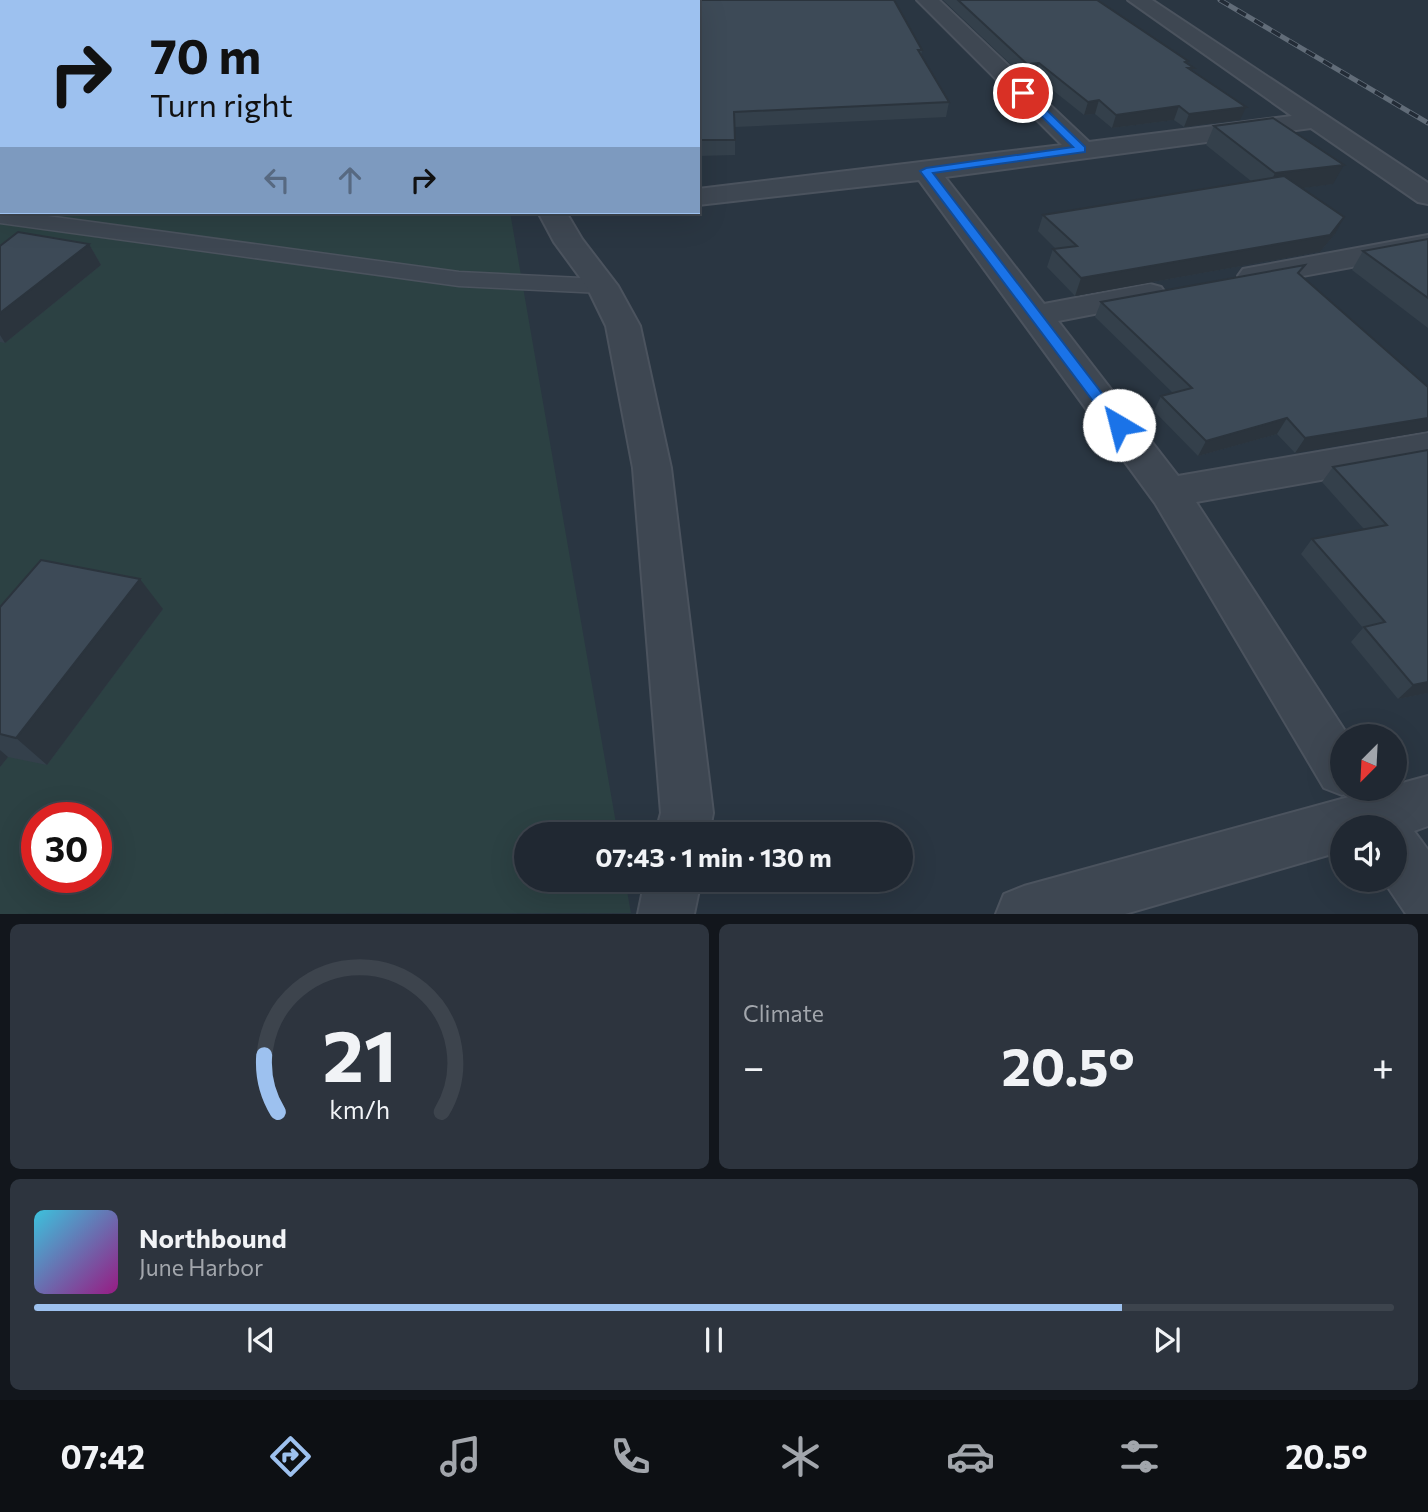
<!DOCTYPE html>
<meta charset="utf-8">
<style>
:root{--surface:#202832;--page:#2d343e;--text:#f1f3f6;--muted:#a2a6ac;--line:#3d444d;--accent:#9dc1ef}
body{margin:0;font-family:Commissioner,sans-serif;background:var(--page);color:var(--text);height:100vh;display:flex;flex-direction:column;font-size:26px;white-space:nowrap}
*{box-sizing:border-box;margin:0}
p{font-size:23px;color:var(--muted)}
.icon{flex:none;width:38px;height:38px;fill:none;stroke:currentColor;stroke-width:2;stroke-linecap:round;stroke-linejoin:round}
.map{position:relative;height:914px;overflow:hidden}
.drawer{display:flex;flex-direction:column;gap:10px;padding:10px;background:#12161c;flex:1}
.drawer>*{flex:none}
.guide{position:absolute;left:0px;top:0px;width:700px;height:214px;box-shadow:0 7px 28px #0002,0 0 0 2px var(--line);background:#9dc1ef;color:#111;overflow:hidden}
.needle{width:46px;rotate:204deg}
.tools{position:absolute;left:1330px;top:724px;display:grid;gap:14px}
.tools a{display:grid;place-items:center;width:77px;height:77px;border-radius:50%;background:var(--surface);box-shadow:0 7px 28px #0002,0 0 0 2px var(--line);font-size:35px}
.speed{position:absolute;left:21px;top:802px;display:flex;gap:14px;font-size:35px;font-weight:700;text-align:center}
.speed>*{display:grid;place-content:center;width:91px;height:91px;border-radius:50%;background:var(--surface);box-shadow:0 7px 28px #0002,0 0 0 2px var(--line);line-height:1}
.speed .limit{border:10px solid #d22;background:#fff;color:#111}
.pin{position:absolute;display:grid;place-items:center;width:60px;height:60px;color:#fff;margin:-30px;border:4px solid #fff;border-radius:50%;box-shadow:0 2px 7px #0007}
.me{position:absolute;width:77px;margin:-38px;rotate:323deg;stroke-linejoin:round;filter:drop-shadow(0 0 5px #0008)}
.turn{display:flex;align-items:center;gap:24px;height:147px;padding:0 35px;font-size:32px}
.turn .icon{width:91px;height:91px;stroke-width:2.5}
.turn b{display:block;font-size:49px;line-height:60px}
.lanes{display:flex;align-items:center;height:66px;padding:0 35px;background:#0003;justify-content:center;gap:35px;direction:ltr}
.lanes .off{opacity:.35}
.big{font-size:52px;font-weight:700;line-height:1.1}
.drawer .card{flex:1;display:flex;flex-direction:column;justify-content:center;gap:10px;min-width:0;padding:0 24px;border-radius:10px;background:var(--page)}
.drawer .dial{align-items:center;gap:0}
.dial svg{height:182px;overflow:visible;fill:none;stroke:var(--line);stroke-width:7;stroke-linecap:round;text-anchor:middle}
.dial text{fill:var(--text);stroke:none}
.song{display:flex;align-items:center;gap:21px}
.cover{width:84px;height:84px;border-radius:10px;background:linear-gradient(135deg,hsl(190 70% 55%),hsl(310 70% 35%))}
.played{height:7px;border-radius:4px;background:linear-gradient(90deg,var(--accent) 80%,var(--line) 80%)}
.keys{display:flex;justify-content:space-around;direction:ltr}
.heat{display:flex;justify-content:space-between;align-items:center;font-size:38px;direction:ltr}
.drawer .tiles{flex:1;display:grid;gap:10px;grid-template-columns:1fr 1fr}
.card:last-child{grid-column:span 2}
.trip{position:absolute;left:514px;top:822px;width:399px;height:70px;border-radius:35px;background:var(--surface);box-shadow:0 7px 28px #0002,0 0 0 2px var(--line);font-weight:700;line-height:70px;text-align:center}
.menu{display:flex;height:112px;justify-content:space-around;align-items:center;background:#0d1014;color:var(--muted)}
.menu .icon{width:49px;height:49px}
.menu .current{color:var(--accent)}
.menu b{font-size:32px;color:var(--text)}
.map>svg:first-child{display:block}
</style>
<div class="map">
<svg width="1428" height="914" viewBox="0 0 1428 914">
<rect width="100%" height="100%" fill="#2a3642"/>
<!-- green -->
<path fill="#2c4143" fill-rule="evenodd" d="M 0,0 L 474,0 L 2,2 L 2,212 L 510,212 L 618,835 L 527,835 L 527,880 L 625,880 L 631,913 L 0,914 ZM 37,817 L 96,817 L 96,877 L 37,877 Z"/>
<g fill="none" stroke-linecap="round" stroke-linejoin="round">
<!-- lane casing -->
<g stroke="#4b535e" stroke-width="3">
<polygon id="lane" points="0,209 2,212 18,212 459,272 602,279 611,281 614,286 611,291 602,293 459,286 0,223"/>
</g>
<!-- street casing -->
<g stroke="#4b535e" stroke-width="4">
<g id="street">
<rect x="476" y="0" width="20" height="2"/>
<polygon points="917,0 939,0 1089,142 1292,116 1128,0 1152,0 1428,183 1428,204 1418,202 1311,128 945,177 1044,304 1150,284 1161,287 1166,294 1161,301 1058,321 1178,476 1428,433 1428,461 1196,502 1349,737 1342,737 1342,789 1357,789 1342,795 1324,788 1155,503 919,180 698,205 698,189 1062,145"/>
<polygon points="538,212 566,212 582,239 618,286 640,326 671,468 713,813 709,835 655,835 661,813 633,468 606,326 587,287 554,242"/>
<polygon points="1428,235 1428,253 1254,285 1243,283 1238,276 1243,269 1254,267"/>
<polygon points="1428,776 1428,826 1414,831 1428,850 1428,914 1406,914 1383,880 1395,880 1395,828 1342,828 1342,851 1125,914 996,914 1004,894 1024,886 1378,789 1395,789 1395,785"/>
<polygon points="645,880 701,880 694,914 638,914"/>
</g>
</g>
<!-- lane -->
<use href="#lane" fill="#3e4752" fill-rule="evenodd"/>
<!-- street -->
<use href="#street" fill="#3e4752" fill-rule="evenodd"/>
<!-- rail casing -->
<g stroke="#616c78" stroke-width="5">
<polyline id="rail" points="1220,0 1428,123"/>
</g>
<!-- rail -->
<use href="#rail" stroke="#232c37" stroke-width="3.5" stroke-dasharray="10" stroke-linecap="butt"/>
</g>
<!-- wall -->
<g fill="#34404b">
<polygon points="641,0 894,0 922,50 921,56 949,102 946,117 735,127 735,155 698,156 698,2 641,2"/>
<polygon points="943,0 1097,0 1187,63 1192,71 1240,120 1184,127 1174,120 1112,128 1095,114 1084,115 1035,76 1024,77"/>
<polygon points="1214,126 1333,184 1302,188 1335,234 1320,252 1075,296 1047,267 1053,249 1056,249 1038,231 1043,215 1251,181 1206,145"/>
<polygon points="1428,239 1428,328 1352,270 1363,251"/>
<polygon points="89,244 101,265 5,343 0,342 0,246"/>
<polygon points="1300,274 1428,387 1295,453 1277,434 1198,456 1154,411 1161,396 1173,393 1095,317 1101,302"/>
<polygon points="1428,450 1428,693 1398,699 1351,642 1363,628 1301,554 1312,539 1364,529 1322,482 1333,467"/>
<polygon points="0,607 163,609 47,765 8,757 0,767"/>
</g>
<!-- shaded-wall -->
<g fill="#2b343d">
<polygon points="2,49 2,74 0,75 0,50"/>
<polygon points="1039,63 1035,76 1024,77 1027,64"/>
<polygon points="1099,100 1095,114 1084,115 1088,102"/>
<polygon points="1179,106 1174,120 1112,128 1116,115"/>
<polygon points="1246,107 1240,120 1184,127 1189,114"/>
<polygon points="1344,165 1333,184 1266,193 1275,173"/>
<polygon points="1344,217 1335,234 1320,252 1075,296 1081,278"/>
<polygon points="89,244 101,265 5,343 0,335 0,313"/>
<polygon points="1287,418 1277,434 1198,456 1206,441"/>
<polygon points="1428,418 1428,431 1295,453 1305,438"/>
<polygon points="140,579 163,609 47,765 16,738"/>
<polygon points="1428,682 1428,693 1398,699 1413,685"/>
<polygon points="0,750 8,757 0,767"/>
</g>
<!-- building -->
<g fill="#3d4a57" stroke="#2b343d" stroke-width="2">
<polygon points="263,0 337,0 334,2 261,2"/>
<polygon points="643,0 894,0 922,50 918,50 949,102 734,112 735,140 698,140 698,2 643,2"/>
<polygon points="958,0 1097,0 1188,61 1185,62 1194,68 1188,68 1246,107 1189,114 1179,106 1116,115 1099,100 1088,102 1039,63 1027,64"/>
<polygon points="0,12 2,12 2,49 0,50"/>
<polygon points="1273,118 1344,165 1275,173 1214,126"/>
<polygon points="1284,176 1344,217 1330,235 1081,278 1053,249 1077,246 1043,215"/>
<polygon points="18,232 89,244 0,313 0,246"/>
<polygon points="1428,239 1428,298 1363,251"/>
<polygon points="1305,265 1298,273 1428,387 1428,418 1305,438 1287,418 1206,441 1161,396 1192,388 1101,302"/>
<polygon points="1428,450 1428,682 1413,685 1364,627 1385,622 1312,539 1387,525 1333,467"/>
<polygon points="41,560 140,579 16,738 0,734 0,607"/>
</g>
<!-- route -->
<polygon fill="#1a73e8" stroke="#114b97" stroke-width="2" points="1020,91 1027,91 1085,147 1085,152 933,173 1124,422 1127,425 1124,429 1114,429 920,171 926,168 1073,147 1020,95"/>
</svg>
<div class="tools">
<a><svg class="needle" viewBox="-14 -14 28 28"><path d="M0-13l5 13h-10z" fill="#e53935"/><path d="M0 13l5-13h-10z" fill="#a2a6ac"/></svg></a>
<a><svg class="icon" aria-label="sound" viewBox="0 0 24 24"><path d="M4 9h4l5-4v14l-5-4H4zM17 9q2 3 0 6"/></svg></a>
</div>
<div class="speed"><div class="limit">30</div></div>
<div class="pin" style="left:1023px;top:93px;background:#d93025"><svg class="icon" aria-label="arrive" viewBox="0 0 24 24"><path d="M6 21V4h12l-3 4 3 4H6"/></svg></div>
<svg class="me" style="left:1119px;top:425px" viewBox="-20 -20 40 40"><circle r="19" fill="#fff"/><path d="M0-13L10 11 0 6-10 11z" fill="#1a73e8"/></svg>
<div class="trip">07:43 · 1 min · 130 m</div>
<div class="guide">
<div class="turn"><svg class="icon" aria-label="right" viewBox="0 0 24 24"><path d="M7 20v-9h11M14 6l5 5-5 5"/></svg><div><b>70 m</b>Turn right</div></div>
<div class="lanes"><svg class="icon off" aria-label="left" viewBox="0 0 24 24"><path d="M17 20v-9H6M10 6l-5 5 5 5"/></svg><svg class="icon off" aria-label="ahead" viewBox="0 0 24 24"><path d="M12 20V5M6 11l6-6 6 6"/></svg><svg class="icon" aria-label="right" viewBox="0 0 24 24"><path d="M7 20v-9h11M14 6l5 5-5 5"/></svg></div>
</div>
</div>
<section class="drawer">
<div class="tiles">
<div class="card dial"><svg viewBox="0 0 100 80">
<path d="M14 69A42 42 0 1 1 86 69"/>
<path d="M14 69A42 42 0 0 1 8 44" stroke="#9dc1ef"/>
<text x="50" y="56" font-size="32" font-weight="700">21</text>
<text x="50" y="72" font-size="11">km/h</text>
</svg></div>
<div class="card"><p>Climate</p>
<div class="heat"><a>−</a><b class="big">20.5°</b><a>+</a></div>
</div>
<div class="card">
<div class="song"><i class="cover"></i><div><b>Northbound</b><p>June Harbor</p></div></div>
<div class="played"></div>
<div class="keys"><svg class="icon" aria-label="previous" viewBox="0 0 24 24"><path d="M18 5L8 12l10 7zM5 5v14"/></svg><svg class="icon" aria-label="pause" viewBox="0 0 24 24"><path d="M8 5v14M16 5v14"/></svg><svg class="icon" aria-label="next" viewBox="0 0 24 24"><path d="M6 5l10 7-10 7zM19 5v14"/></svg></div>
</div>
</div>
</section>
<nav class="menu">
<b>07:42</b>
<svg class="icon current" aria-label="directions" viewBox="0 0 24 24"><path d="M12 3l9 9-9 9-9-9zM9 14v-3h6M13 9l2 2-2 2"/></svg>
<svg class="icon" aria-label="music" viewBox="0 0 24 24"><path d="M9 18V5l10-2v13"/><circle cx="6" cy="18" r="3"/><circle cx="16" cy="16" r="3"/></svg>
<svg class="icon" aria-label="phone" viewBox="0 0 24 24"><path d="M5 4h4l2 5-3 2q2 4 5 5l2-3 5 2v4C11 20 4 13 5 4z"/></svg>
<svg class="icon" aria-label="climate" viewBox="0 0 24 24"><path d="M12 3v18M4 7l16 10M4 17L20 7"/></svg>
<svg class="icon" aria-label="car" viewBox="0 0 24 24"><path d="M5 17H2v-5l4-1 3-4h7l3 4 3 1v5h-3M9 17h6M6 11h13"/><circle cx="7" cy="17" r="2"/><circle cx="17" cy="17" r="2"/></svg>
<svg class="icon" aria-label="filters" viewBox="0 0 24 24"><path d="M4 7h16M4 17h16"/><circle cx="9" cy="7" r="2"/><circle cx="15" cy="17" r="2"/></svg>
<b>20.5°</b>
</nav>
